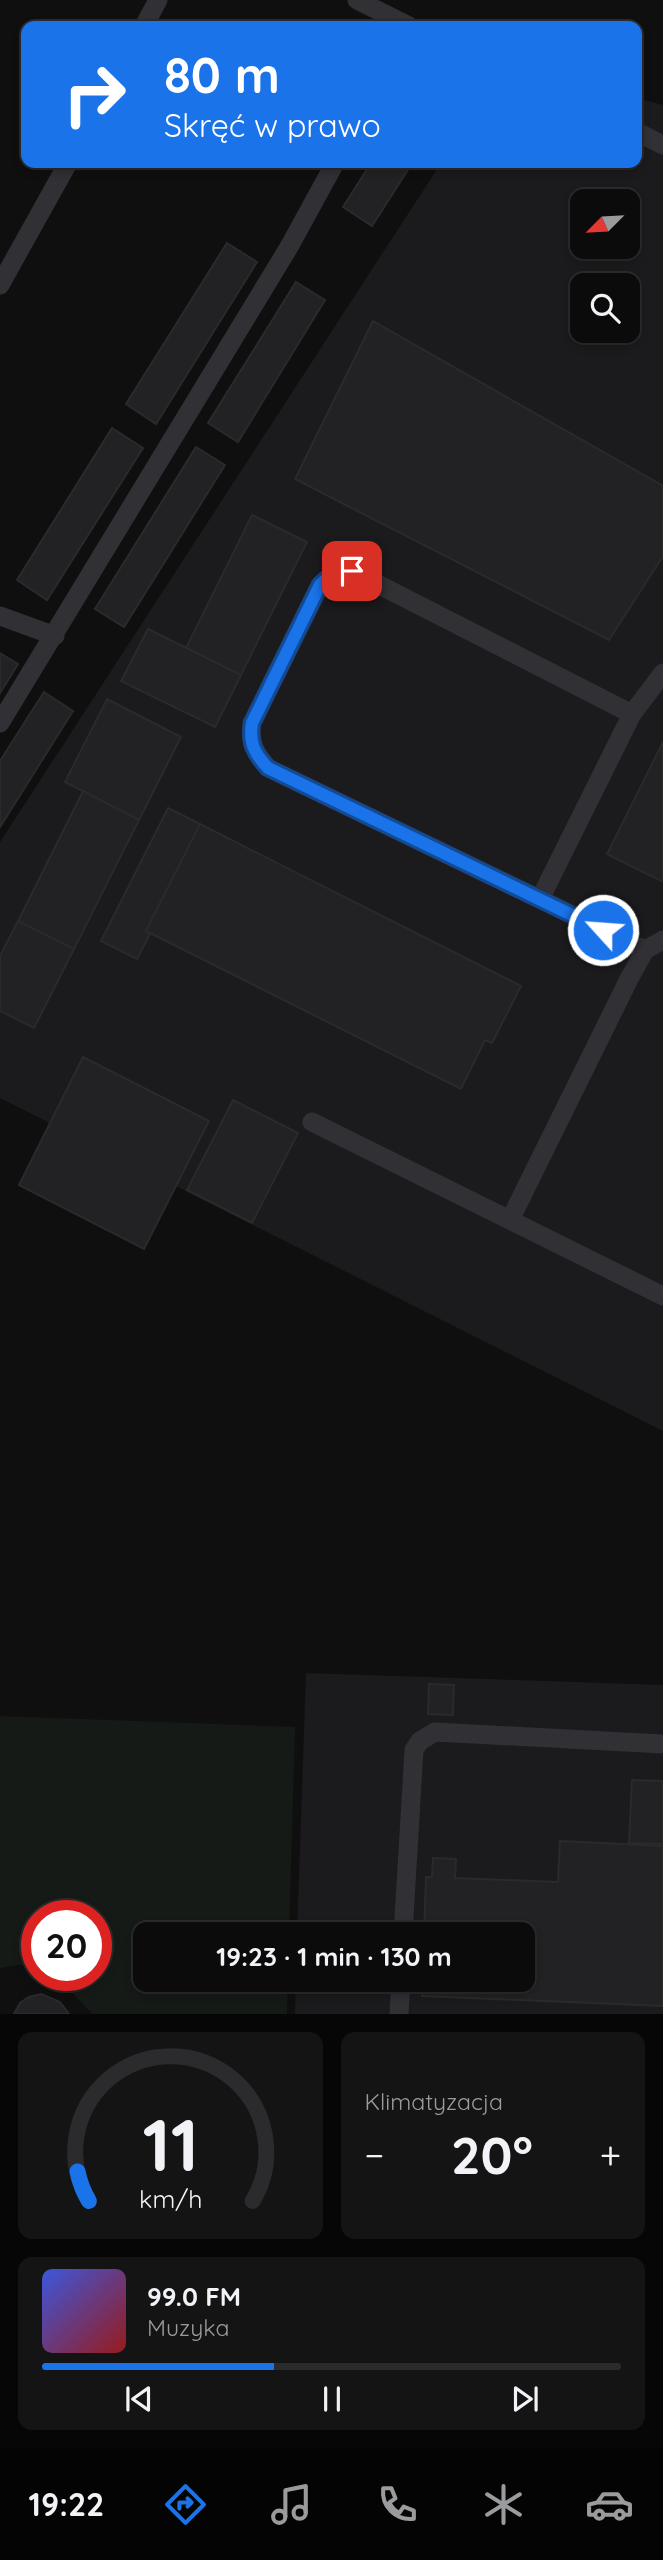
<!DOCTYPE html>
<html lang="pl">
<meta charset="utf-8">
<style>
:root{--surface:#0b0b0c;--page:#141415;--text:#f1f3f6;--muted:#9a9b9d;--line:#2b2b2d;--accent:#1a73e8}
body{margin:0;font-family:Quicksand,sans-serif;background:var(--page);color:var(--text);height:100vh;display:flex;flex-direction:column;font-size:26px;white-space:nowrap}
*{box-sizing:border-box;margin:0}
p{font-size:23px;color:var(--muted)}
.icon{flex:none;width:38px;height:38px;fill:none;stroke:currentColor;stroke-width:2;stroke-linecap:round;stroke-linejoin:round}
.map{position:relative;height:2014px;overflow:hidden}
.details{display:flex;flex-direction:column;gap:18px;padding:18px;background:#060607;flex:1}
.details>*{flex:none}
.guide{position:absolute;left:21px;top:21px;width:621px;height:147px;border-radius:14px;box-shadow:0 4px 10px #0003,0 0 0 2px var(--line);background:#1a73e8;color:#fff;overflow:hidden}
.needle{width:46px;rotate:246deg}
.fabs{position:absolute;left:570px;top:189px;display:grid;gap:14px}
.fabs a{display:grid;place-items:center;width:70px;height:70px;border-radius:14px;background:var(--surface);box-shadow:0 4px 10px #0003,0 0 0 2px var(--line);font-size:35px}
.speed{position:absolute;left:21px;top:1900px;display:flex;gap:14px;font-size:35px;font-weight:700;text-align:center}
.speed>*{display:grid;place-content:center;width:91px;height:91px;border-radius:50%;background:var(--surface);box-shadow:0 4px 10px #0003,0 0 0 2px var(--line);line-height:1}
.speed .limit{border:10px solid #d22;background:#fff;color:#111}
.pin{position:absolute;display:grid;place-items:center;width:60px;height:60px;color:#fff;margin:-30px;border-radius:14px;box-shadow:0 4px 10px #0006}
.me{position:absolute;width:77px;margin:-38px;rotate:296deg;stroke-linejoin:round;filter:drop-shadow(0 0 5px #0008)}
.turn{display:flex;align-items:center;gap:24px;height:147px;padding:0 28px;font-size:32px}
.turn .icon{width:91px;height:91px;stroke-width:2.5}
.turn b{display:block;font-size:49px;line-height:60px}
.big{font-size:52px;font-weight:700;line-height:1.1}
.details .card{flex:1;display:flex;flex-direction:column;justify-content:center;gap:10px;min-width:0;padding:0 24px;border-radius:14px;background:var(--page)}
.details .dial{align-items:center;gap:0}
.dial svg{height:182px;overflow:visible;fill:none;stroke:var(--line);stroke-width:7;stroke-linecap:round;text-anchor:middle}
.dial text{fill:var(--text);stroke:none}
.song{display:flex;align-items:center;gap:21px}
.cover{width:84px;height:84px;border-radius:10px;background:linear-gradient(135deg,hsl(230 70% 55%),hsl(0 70% 35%))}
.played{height:7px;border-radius:4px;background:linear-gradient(90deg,var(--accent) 40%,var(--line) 40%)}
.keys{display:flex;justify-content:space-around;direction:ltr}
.heat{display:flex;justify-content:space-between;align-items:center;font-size:38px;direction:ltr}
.details .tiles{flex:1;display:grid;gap:18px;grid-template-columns:1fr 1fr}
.card:last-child{grid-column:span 2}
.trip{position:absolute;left:133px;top:1922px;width:402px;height:70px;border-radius:14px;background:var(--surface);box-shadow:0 4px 10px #0003,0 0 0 2px var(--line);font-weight:700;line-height:70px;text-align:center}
.menu{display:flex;height:112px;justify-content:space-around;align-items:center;background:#040405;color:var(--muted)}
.menu .icon{width:49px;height:49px}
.menu .active{color:var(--accent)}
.menu b{font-size:32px;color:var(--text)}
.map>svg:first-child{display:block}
</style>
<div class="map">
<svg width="663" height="2014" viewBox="0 0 663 2014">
<rect width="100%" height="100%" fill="#0f0f10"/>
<!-- built -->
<g fill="#1b1b1d" fill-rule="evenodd">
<path d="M 637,98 L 663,105 L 663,1431 L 0,1098 L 0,842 L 441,163 L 637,163 ZM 583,201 L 628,201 L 628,247 L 583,247 ZM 583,285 L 628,285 L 628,331 L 583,331 Z"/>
<polygon points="306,1673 663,1685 663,2014 295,2014 296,1979 523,1979 523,1934 297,1934"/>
</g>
<!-- green -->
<polygon fill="#161a17" points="0,1716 295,1727 289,1934 145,1934 145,1979 288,1979 287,2014 92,2014 57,1976 96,1976 96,1916 37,1916 37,1962 0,1968"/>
<!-- building -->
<g fill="#222224" stroke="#2a292c" stroke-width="2">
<polygon points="371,163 411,165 372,226 343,207"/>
<polygon points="227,243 257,262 156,424 126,404"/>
<polygon points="296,282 325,300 238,442 208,423"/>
<polygon points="373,321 663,486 663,556 609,640 295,479"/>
<polygon points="112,428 143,448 47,600 17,580"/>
<polygon points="196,447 225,465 124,627 95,609"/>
<polygon points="252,515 307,542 241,675 186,648"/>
<polygon points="148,629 241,675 215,727 121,681"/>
<polygon points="0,653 18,664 0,693"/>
<polygon points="44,692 73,711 0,827 0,761"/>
<polygon points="107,699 181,737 139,820 65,782"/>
<polygon points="663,742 663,882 607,854"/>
<polygon points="83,791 139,820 74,949 18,921"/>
<polygon points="168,808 200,824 146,931 150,934 137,959 101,941"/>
<polygon points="200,824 521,986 492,1043 485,1040 461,1089 146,931"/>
<polygon points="18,921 74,949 34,1028 0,1011 0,956"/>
<polygon points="83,1057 209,1121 144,1249 19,1185"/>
<polygon points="233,1100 298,1133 252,1223 187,1190"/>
<polygon points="429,1684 454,1685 453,1715 428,1714"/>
<polygon points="632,1780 663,1781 663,1844 629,1843"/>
<polygon points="560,1841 663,1846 663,2006 422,1996 422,1979 523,1979 523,1934 424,1934 426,1877 432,1877 433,1858 456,1859 455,1878 558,1882"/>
<polygon points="41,1994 60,2002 69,2014 14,2014 20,2003 29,1997"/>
</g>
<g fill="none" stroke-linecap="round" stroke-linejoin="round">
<!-- lane -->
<g stroke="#303035" stroke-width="19">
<polyline points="357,0 409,26"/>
<polyline points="144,26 158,0"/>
<polyline points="637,132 663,145"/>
<polyline points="0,285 68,163"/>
<polyline points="0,616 55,636"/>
<polyline points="0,723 289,247 335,163"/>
<polyline points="540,899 632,714"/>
<path d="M 645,950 L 268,768 C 255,753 249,743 252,723 L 320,585 L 332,574 L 352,571 L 632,714 L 663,673"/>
<polyline points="312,1122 663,1296"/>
<polyline points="510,1220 629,979 645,950 663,940"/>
<polyline points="403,1934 414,1750 420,1741 435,1732 663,1744"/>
<polyline points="399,2014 401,1979"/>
</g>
</g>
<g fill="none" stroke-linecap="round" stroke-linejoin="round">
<!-- route casing -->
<g stroke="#114b97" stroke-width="18">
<path id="route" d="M 352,571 L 332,574 L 320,585 L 252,723 C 249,743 254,753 268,768 L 603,930"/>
</g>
<!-- route -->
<use href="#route" stroke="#1a73e8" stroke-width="12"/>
</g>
</svg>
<div class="fabs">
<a><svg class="needle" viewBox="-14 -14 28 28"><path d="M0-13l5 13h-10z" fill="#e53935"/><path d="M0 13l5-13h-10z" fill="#9a9b9d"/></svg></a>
<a><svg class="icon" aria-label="search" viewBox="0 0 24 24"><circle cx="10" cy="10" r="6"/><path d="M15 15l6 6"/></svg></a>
</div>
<div class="speed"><div class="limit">20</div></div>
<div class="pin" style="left:352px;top:571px;background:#d93025"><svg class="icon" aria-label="arrive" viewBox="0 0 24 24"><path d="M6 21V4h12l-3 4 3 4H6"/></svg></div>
<svg class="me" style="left:603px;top:930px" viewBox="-20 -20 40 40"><circle r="17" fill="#1a73e8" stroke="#fff" stroke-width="3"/><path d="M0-11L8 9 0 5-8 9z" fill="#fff"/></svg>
<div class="trip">19:23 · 1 min · 130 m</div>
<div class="guide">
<div class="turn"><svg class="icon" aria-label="right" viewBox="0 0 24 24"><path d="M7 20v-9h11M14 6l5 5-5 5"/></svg><div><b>80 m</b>Skręć w prawo</div></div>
</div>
</div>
<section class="details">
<div class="tiles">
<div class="card dial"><svg viewBox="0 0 100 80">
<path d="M14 69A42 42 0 1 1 86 69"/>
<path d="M14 69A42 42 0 0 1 9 56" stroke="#1a73e8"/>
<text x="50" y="56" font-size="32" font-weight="700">11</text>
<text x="50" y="72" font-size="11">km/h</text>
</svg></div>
<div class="card"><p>Klimatyzacja</p>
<div class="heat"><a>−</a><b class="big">20°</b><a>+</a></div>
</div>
<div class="card">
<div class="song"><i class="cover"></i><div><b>99.0 FM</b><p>Muzyka</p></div></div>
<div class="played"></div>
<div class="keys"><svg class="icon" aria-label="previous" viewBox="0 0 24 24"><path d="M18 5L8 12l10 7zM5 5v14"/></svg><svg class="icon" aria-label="pause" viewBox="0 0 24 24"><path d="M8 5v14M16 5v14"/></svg><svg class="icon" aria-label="next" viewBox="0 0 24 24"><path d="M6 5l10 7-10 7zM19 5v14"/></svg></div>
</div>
</div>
</section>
<nav class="menu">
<b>19:22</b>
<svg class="icon active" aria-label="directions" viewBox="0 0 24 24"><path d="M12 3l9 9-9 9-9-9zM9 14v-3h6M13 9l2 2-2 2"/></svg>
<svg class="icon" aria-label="music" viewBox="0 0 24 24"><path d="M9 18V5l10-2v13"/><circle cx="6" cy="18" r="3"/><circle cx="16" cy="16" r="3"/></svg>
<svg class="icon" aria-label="phone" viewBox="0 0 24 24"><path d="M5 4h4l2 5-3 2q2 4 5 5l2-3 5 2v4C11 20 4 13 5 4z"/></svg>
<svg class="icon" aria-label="climate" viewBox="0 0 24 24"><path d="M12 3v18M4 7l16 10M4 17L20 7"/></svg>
<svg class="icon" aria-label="car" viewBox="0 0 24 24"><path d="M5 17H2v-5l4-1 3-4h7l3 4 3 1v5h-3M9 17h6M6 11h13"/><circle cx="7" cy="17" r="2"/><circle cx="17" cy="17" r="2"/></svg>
</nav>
